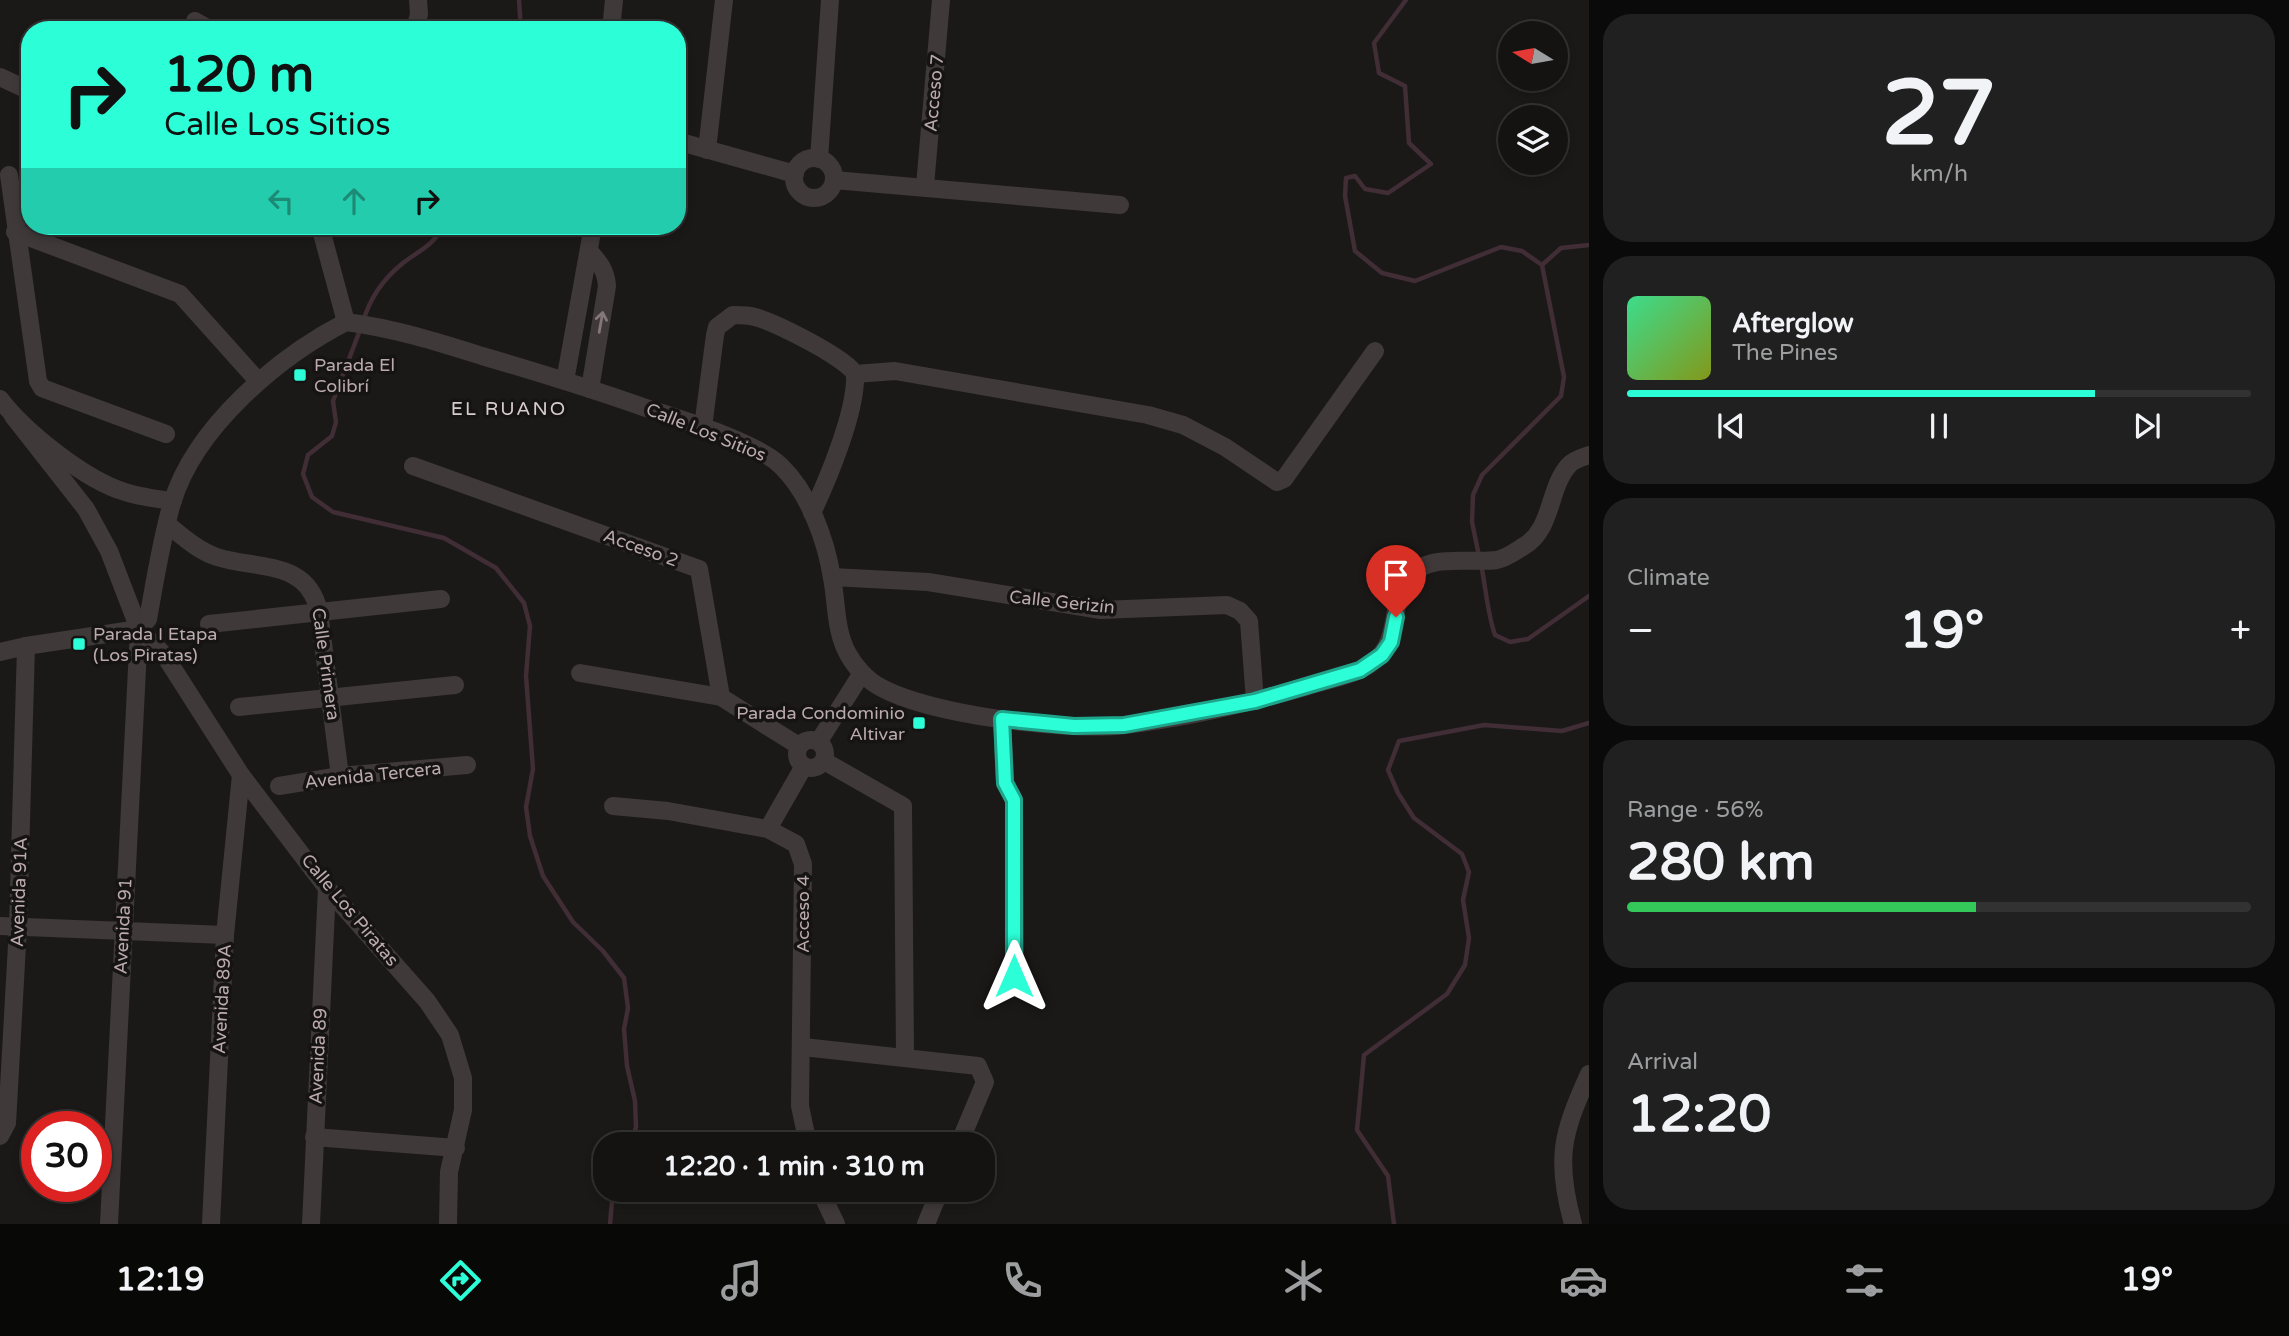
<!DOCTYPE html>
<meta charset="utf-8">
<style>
:root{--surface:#141312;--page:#212020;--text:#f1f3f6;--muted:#9d9e9f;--line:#333232;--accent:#2cffd7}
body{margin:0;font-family:"Varela Round",sans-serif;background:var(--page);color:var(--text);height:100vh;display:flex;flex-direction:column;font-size:26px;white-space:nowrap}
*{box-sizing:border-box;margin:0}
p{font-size:23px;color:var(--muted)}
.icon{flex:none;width:38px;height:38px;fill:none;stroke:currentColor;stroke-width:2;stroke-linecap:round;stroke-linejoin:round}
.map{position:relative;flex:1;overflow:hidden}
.panel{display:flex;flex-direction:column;gap:14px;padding:14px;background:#0b0a0a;width:700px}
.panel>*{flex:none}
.hud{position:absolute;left:21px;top:21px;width:665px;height:214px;border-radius:28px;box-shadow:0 4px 10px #0003,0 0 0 2px var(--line);background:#2cffd7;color:#111;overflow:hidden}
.needle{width:46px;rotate:281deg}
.fabs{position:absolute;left:1498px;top:21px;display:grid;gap:14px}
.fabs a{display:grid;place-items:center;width:70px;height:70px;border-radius:50%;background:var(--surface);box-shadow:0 4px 10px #0003,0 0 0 2px var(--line);font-size:35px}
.speed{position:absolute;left:21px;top:1111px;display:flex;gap:14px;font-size:35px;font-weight:700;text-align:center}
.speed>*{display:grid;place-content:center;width:91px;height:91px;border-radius:50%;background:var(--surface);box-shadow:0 4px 10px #0003,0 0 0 2px var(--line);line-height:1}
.speed .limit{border:10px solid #d22;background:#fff;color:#111}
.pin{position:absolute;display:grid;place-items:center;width:60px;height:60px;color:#fff;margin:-72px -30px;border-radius:50% 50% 50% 0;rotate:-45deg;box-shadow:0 0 7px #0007}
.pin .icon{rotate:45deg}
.me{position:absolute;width:77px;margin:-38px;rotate:0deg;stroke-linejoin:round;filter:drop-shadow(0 0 5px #0008)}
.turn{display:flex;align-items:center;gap:24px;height:147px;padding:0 28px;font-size:32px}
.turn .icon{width:91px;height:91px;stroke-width:2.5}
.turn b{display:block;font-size:49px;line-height:60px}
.lanes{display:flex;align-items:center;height:66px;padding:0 28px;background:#0003;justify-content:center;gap:35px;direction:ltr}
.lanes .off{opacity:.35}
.big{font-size:52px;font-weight:700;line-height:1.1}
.panel .widget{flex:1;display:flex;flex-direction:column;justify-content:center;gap:10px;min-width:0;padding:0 24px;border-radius:28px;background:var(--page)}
.panel .dial{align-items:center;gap:0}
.dial b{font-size:91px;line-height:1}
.song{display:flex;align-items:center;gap:21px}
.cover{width:84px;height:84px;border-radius:10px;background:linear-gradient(135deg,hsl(150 70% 55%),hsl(70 70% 35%))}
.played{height:7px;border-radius:4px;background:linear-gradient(90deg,var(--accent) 75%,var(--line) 75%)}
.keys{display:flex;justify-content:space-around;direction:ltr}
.heat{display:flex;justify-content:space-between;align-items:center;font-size:38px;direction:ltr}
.charge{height:10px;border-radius:5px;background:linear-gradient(90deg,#34c759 56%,var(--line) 0)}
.trip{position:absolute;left:593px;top:1132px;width:402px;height:70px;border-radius:28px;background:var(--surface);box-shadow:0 4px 10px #0003,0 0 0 2px var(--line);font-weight:700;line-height:70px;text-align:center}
.menu{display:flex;height:112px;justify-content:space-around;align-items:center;background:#080807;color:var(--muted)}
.menu .icon{width:49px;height:49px}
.menu .selected{color:var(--accent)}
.menu b{font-size:32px;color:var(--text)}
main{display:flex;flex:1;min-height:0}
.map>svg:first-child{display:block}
</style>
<main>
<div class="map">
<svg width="1589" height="1224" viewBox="0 0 1589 1224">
<rect width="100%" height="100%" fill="#1b1918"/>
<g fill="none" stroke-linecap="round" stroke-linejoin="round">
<!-- stream -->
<g stroke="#402d35" stroke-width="4.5">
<polyline points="519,0 521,30"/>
<polyline points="1406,0 1374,43 1379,73 1405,86 1409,143 1431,164 1388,193 1365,189 1355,176 1346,178 1345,196 1355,251 1382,273 1415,281 1501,247 1522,251 1542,265 1564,377 1561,396 1482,475 1473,495 1472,522 1479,556"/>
<polyline points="1542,265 1561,248 1589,245"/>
<path d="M 363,322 C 370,297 383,279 403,263 C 420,250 433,246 443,226"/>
<polyline points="360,330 333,401 336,422 332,436 308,455 303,474 312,497 333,512 444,538 496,568 524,603 530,626 526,676 533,769 526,807 530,836 543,876 573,922 603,951 624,978 628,1008 624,1029 627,1066 635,1101 636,1127 631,1144"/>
<path d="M 1481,564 C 1486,588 1487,612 1495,635 L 1510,642 L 1528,639 L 1589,596"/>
<polyline points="610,1224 613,1190"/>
<polyline points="1394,1224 1388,1176 1357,1130 1364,1055 1447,994 1465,965 1469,938 1463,900 1469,872 1462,854 1414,818 1398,793 1388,770 1399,741 1484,725 1562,731 1589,723"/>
</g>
<!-- minor -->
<g stroke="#403939" stroke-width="18">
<polyline points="195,21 211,30"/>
<polyline points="415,30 419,14 418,0"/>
<polyline points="611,30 614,0"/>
<polyline points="0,77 30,91"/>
<polyline points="677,141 795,174"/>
<polyline points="707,150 724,0"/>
<circle cx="814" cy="178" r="20"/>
<polyline points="819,159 830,0"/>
<polyline points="9,175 38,381 42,388 166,434"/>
<polyline points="834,180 1120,205"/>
<polyline points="925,186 941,0"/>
<polyline points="320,226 346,322"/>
<polyline points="15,232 180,294 258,381"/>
<path d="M 589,251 C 599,262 606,270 607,286 L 590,389"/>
<polyline points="855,374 895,371 1148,415 1183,425 1225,447 1277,482 1284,479 1375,351"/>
<polyline points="565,381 593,226"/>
<path d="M 0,399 C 24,431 85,480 125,492 C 140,497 157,499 173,501"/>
<polyline points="13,416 86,509 109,551 139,629 109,1224"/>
<path d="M 703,427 L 715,335 L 717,327 L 733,315 C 740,315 748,315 755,317 C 774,322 847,358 855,374 C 857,410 828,479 812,513"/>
<polyline points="413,466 699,569 721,697 799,746"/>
<path d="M 167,524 C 182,536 198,551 217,557 C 257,570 308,559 319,612 L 340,776"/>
<polyline points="832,577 928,582 1101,610 1227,605 1240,611 1249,621 1255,701"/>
<polyline points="209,624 441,599"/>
<polyline points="139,629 165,656 241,775 327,888 427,1001 450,1035 463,1078 463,1110 449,1172 448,1224"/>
<path d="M 0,652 L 26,646 L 139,629 L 148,619 C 155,581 161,541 172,503 C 195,427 278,357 346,322 C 393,328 438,342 482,356 C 537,372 592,389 646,408 C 680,419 757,442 781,466 C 809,493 826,540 832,578 C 837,603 835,631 848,654 C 855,667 867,680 880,687 C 930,715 1068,732 1125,725 C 1186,718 1249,703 1308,686 C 1324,681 1344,677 1360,670 C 1406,648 1385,611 1409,578 C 1427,552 1470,564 1497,560 C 1507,558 1516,551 1524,546 C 1553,529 1548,488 1569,465 C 1573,460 1583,457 1589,455"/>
<polyline points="580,673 721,697"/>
<polyline points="239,707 455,685"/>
<polyline points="1002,719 1005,783 1014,800 1015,976 1020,989"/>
<circle cx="811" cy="754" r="14"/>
<polyline points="819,741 862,673"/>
<polyline points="824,761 903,806 905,1056"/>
<polyline points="279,786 340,776 467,765"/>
<polyline points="613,806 668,811 768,829 796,844 803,864 800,1106 808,1144"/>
<polyline points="768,829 804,766"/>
<polyline points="0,926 225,935"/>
<polyline points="803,1047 978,1066 985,1082 959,1144"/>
<polyline points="0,1136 7,1123 18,927 26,646"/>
<polyline points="314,1137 456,1148"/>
<polyline points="820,1190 836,1224"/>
<polyline points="211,1224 225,935 241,775"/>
<polyline points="311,1224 327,888"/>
<polyline points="926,1224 940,1190"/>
<path d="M 1573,1224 C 1555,1159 1562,1134 1589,1074"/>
</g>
</g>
<!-- one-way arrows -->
<defs><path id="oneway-shaft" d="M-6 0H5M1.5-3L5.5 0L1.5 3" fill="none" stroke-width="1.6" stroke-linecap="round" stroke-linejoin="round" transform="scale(1.75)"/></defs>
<use stroke="#847779" href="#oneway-shaft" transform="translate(601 322) rotate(-80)"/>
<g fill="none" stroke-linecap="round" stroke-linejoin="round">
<!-- route casing -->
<g stroke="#1da68c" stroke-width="18">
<polyline id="route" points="1014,976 1014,800 1005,783 1002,719 1074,726 1124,725 1255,701 1360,670 1382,655 1391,642 1396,617"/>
</g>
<!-- route -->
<use href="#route" stroke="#2cffd7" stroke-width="12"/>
</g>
<!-- markers -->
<g fill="#2cffd7" stroke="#161413" stroke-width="2.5">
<rect x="293" y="368" width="14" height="14" rx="3.5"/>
<rect x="72" y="637" width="14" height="14" rx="3.5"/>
<rect x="912" y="716" width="14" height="14" rx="3.5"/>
</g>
<g text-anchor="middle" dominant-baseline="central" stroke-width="7" stroke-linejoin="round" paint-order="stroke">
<!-- street labels -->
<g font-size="18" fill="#bbaaad" stroke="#161413">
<text transform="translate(934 93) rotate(-85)">Acceso 7</text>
<text transform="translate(706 432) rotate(22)">Calle Los Sitios</text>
<text transform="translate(641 548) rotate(20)">Acceso 2</text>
<text transform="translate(1062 602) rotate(6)">Calle Gerizín</text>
<text transform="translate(326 664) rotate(82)">Calle Primera</text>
<text transform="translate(373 775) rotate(-6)">Avenida Tercera</text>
<text transform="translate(19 892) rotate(-88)">Avenida 91A</text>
<text transform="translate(350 910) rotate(50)">Calle Los Piratas</text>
<text transform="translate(803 914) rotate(-90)">Acceso 4</text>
<text transform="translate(123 926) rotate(-87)">Avenida 91</text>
<text transform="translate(222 999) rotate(-87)">Avenida 89A</text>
<text transform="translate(318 1056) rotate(-87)">Avenida 89</text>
</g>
<!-- poi labels -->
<g font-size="18" fill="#bbaaad" stroke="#161413" text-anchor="start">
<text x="314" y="365">Parada El<tspan x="314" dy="21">Colibrí</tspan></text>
<text x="93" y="634">Parada I Etapa<tspan x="93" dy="21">(Los Piratas)</tspan></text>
<text x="905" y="713" text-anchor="end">Parada Condominio<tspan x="905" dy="21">Altivar</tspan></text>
</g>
<!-- neighbourhood labels -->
<g font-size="19" letter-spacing="2" fill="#d7cbcd" stroke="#161413">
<text x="509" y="409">EL RUANO</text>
</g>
</g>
</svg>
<div class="fabs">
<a><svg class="needle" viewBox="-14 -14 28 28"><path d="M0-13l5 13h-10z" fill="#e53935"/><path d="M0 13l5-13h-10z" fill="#9d9e9f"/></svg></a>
<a><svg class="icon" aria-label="layers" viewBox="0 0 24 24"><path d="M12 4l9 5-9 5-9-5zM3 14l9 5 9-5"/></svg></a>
</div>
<div class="speed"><div class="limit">30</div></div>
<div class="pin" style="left:1396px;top:617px;background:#d93025"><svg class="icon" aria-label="arrive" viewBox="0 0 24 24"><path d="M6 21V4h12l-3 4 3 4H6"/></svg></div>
<svg class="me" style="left:1014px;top:976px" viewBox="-20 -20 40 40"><path d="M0-17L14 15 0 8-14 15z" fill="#2cffd7" stroke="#fff" stroke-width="4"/></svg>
<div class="trip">12:20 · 1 min · 310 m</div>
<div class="hud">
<div class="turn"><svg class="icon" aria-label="right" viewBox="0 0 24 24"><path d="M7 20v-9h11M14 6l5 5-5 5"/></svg><div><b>120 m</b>Calle Los Sitios</div></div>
<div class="lanes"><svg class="icon off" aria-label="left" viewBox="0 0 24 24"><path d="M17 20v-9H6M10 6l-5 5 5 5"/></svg><svg class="icon off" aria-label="ahead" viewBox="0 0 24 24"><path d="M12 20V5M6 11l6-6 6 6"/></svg><svg class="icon" aria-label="right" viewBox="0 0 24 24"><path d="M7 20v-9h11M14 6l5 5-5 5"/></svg></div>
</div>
</div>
<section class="panel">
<div class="widget dial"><b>27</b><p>km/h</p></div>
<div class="widget">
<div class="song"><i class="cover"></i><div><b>Afterglow</b><p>The Pines</p></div></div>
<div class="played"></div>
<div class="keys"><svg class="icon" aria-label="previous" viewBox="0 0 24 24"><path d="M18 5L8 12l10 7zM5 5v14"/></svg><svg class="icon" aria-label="pause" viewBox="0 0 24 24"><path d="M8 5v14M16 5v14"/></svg><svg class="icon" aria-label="next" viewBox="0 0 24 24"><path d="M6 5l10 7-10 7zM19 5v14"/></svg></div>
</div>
<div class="widget"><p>Climate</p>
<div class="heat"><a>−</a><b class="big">19°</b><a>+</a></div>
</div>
<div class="widget"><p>Range · 56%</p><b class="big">280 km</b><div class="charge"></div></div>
<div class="widget"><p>Arrival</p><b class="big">12:20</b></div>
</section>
</main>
<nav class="menu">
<b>12:19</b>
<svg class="icon selected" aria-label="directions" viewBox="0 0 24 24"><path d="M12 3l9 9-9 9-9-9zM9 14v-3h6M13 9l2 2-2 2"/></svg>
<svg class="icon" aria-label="music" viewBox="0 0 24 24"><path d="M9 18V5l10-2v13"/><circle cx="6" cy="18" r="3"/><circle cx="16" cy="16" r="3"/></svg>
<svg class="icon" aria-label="phone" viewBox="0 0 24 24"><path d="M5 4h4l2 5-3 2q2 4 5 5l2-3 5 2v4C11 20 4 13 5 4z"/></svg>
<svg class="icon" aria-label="climate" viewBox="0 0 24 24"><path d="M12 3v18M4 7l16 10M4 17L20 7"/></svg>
<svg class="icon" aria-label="car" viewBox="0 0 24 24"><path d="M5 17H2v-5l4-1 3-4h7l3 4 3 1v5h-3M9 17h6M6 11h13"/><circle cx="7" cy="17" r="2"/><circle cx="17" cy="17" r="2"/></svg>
<svg class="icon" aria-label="filters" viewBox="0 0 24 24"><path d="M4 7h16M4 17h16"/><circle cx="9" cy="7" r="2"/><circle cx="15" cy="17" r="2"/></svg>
<b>19°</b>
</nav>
